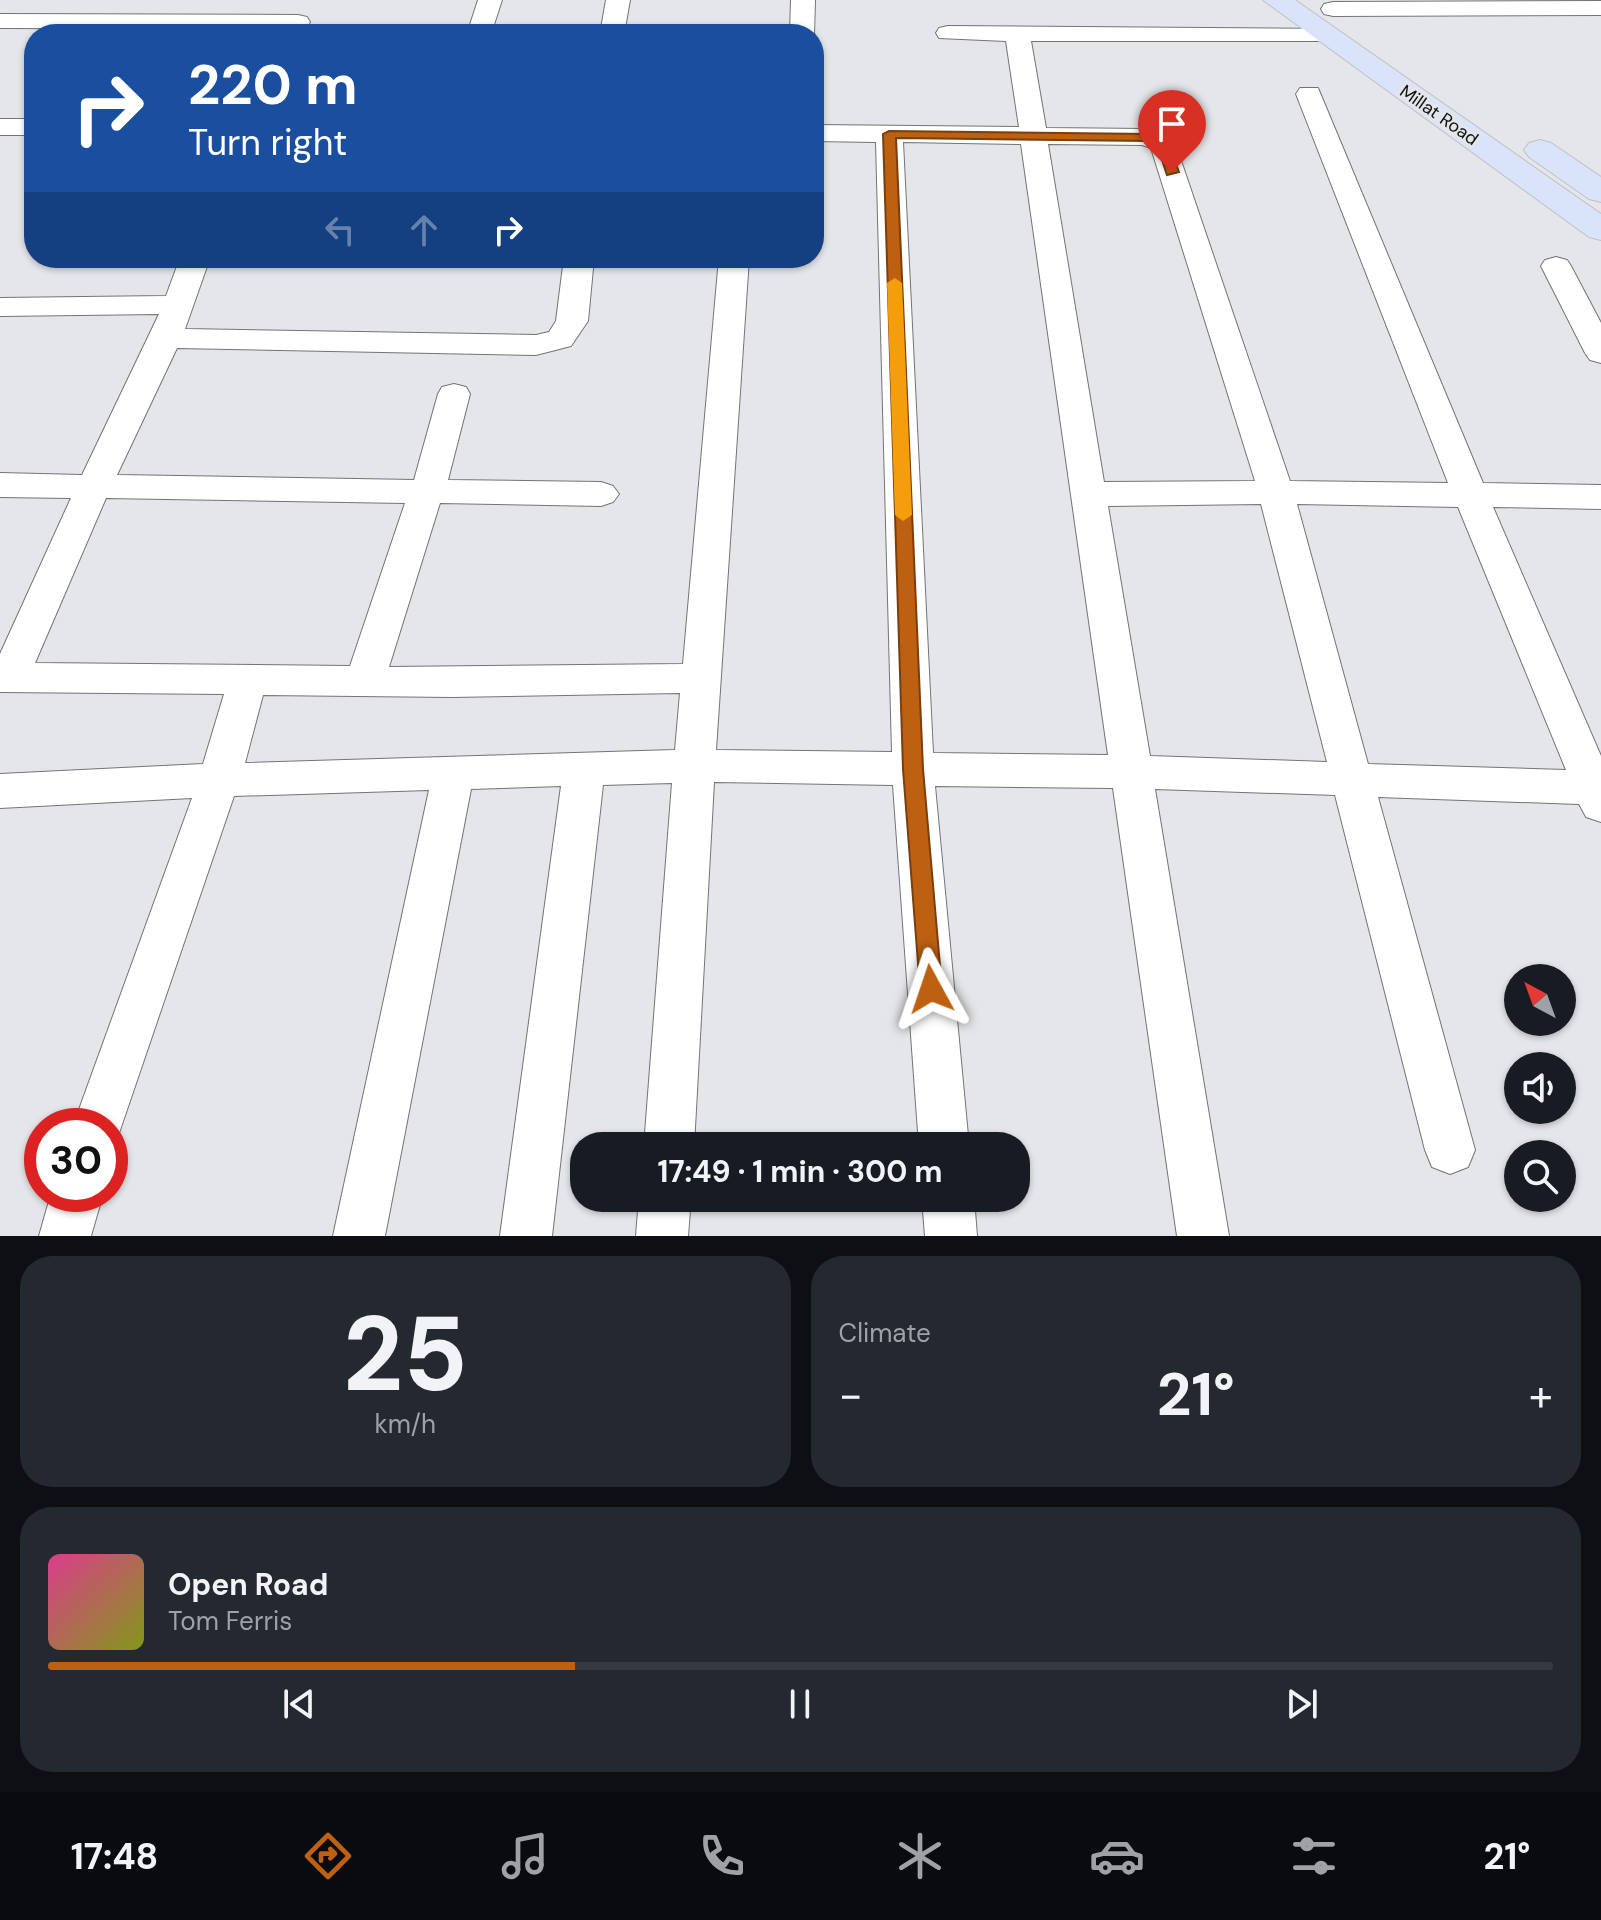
<!DOCTYPE html>
<meta charset="utf-8">
<style>
:root{--surface:#171b24;--page:#242831;--text:#f1f3f6;--muted:#9ea1a6;--line:#363941;--accent:#bd6012}
body{margin:0;font-family:"DM Sans",sans-serif;background:var(--page);color:var(--text);height:100vh;display:flex;flex-direction:column;font-size:30px;white-space:nowrap}
*{box-sizing:border-box;margin:0}
p{font-size:26px;color:var(--muted)}
.icon{flex:none;width:44px;height:44px;fill:none;stroke:currentColor;stroke-width:2;stroke-linecap:round;stroke-linejoin:round}
.map{position:relative;height:1236px;overflow:hidden}
.details{display:flex;flex-direction:column;gap:20px;padding:20px;background:#0d0f14;flex:1}
.details>*{flex:none}
.banner{position:absolute;left:24px;top:24px;width:800px;height:244px;border-radius:32px;box-shadow:0 2px 6px #0004;background:#1a4fa0;color:#fff;overflow:hidden}
.needle{width:52px;rotate:319deg}
.tools{position:absolute;left:1504px;top:964px;display:grid;gap:16px}
.tools a{display:grid;place-items:center;width:72px;height:72px;border-radius:50%;background:var(--surface);box-shadow:0 2px 6px #0004;font-size:40px}
.speed{position:absolute;left:24px;top:1108px;display:flex;gap:16px;font-size:40px;font-weight:700;text-align:center}
.speed>*{display:grid;place-content:center;width:104px;height:104px;border-radius:50%;background:var(--surface);box-shadow:0 2px 6px #0004;line-height:1}
.speed .limit{border:12px solid #d22;background:#fff;color:#111}
.pin{position:absolute;display:grid;place-items:center;width:68px;height:68px;color:#fff;margin:-82px -34px;border-radius:50% 50% 50% 0;rotate:-45deg;box-shadow:0 0 8px #0007}
.pin .icon{rotate:45deg}
.me{position:absolute;width:88px;margin:-44px;rotate:355deg;stroke-linejoin:round;filter:drop-shadow(0 0 6px #0008)}
.turn{display:flex;align-items:center;gap:28px;height:168px;padding:0 32px;font-size:36px}
.turn .icon{width:104px;height:104px;stroke-width:2.5}
.turn b{display:block;font-size:56px;line-height:68px}
.lanes{display:flex;align-items:center;height:76px;padding:0 32px;background:#0003;justify-content:center;gap:40px;direction:ltr}
.lanes .off{opacity:.35}
.big{font-size:60px;font-weight:700;line-height:1.1}
.details .tile{flex:1;display:flex;flex-direction:column;justify-content:center;gap:12px;min-width:0;padding:0 28px;border-radius:32px;background:var(--page)}
.details .dial{align-items:center;gap:0}
.dial b{font-size:104px;line-height:1}
.song{display:flex;align-items:center;gap:24px}
.cover{width:96px;height:96px;border-radius:12px;background:linear-gradient(135deg,hsl(330 70% 55%),hsl(70 70% 35%))}
.played{height:8px;border-radius:4px;background:linear-gradient(90deg,var(--accent) 35%,var(--line) 35%)}
.keys{display:flex;justify-content:space-around;direction:ltr}
.heat{display:flex;justify-content:space-between;align-items:center;font-size:44px;direction:ltr}
.details .tiles{flex:1;display:grid;gap:20px;grid-template-columns:1fr 1fr}
.tile:last-child{grid-column:span 2}
.trip{position:absolute;left:570px;top:1132px;width:460px;height:80px;border-radius:32px;background:var(--surface);box-shadow:0 2px 6px #0004;font-weight:700;line-height:80px;text-align:center}
.tab-bar{display:flex;height:128px;justify-content:space-around;align-items:center;background:#090b0e;color:var(--muted)}
.tab-bar .icon{width:56px;height:56px}
.tab-bar .active{color:var(--accent)}
.tab-bar b{font-size:36px;color:var(--text)}
.map>svg:first-child{display:block}
</style>
<div class="map">
<svg width="1601" height="1236" viewBox="0 0 1601 1236">
<rect width="100%" height="100%" fill="#e4e6e9"/>
<g fill="none" stroke-linecap="round" stroke-linejoin="round">
<!-- street casing -->
<g stroke="#727477" stroke-width="2">
<g id="street">
<polygon points="478,0 502,0 491,34 467,34"/>
<polygon points="606,0 630,0 624,34 600,34"/>
<polygon points="791,0 815,0 814,35 790,34"/>
<polygon points="1601,1 1601,15 1333,16 1324,14 1321,9 1324,4 1333,2"/>
<polygon points="0,14 298,15 307,17 310,22 307,27 298,29 0,28"/>
<path d="M 948,26 L 1334,29 L 1337,34 L 1334,39 L 1325,41 L 1031,41 L 1046,128 L 1145,129 L 1173,137 L 1290,481 L 1448,483 L 1296,94 L 1300,88 L 1318,88 L 1483,483 L 1601,485 L 1601,509 L 1493,507 L 1601,756 L 1601,822 L 1586,817 L 1579,804 L 1378,797 L 1475,1150 L 1468,1167 L 1450,1174 L 1432,1167 L 1425,1150 L 1335,795 L 1155,789 L 1229,1236 L 1177,1236 L 1113,788 L 935,786 L 969,1146 L 919,1146 L 893,785 L 714,782 L 694,1146 L 644,1146 L 672,783 L 603,785 L 552,1236 L 500,1236 L 561,786 L 471,789 L 385,1236 L 333,1236 L 429,790 L 234,796 L 116,1142 L 110,1145 L 110,1126 L 73,1126 L 192,798 L 0,808 L 0,774 L 203,764 L 224,694 L 0,692 L 0,654 L 71,498 L 0,497 L 0,473 L 82,475 L 159,314 L 0,316 L 0,298 L 166,296 L 180,258 L 210,258 L 185,329 L 536,335 L 549,332 L 556,321 L 564,258 L 594,258 L 588,321 L 571,346 L 536,355 L 177,348 L 117,475 L 414,480 L 438,394 L 442,387 L 454,384 L 466,387 L 470,394 L 448,480 L 601,482 L 613,486 L 619,494 L 613,502 L 601,506 L 440,503 L 389,667 L 683,664 L 719,258 L 749,258 L 716,750 L 892,752 L 876,142 L 814,141 L 814,125 L 1019,127 L 1006,41 L 939,38 L 936,33 L 939,28 ZM 903,142 L 1021,144 L 1108,755 L 933,753 ZM 1048,144 L 1142,145 L 1151,148 L 1255,481 L 1104,482 ZM 106,498 L 405,503 L 350,666 L 35,663 ZM 1261,504 L 1327,762 L 1150,756 L 1108,506 ZM 1297,504 L 1458,507 L 1566,770 L 1368,764 ZM 680,693 L 675,750 L 245,763 L 263,695 L 452,697 Z"/>
<rect x="0" y="119" width="34" height="16"/>
<polygon points="1556,257 1567,260 1571,266 1601,323 1601,363 1590,360 1585,353 1541,266 1545,260"/>
<polygon points="51,1194 103,1194 91,1236 39,1236"/>
<polygon points="639,1198 691,1198 688,1236 636,1236"/>
<polygon points="922,1198 974,1198 977,1236 925,1236"/>
</g>
</g>
<!-- primary casing -->
<g stroke="#c1c1c2" stroke-width="2">
<g id="primary">
<polygon points="1263,0 1295,0 1601,214 1601,240 1589,237"/>
<polygon points="1540,140 1551,143 1601,177 1601,202 1589,199 1529,157 1524,150 1529,143"/>
</g>
</g>
<!-- street -->
<use href="#street" fill="#fff" fill-rule="evenodd"/>
<!-- primary -->
<use href="#primary" fill="#d9e4fa" fill-rule="evenodd"/>
</g>
<!-- route -->
<polygon fill="#bd6012" stroke="#7b3e0c" stroke-width="2" points="889,131 1151,134 1167,140 1179,172 1167,175 1157,145 1148,141 896,138 923,769 942,989 939,996 931,999 923,996 920,989 903,769 883,134"/>
<!-- slow -->
<polygon fill="#f59e0b" points="895,278 902,283 912,515 903,521 895,515 887,283"/>
<g text-anchor="middle" dominant-baseline="central" stroke-width="6" stroke-linejoin="round" paint-order="stroke">
<!-- far-street labels -->
<g font-size="18" fill="#111213" stroke="#e4e6e9">
<text transform="translate(1439 115) rotate(35)">Millat Road</text>
</g>
</g>
</svg>
<div class="tools">
<a><svg class="needle" viewBox="-14 -14 28 28"><path d="M0-13l5 13h-10z" fill="#e53935"/><path d="M0 13l5-13h-10z" fill="#9ea1a6"/></svg></a>
<a><svg class="icon" aria-label="sound" viewBox="0 0 24 24"><path d="M4 9h4l5-4v14l-5-4H4zM17 9q2 3 0 6"/></svg></a>
<a><svg class="icon" aria-label="search" viewBox="0 0 24 24"><circle cx="10" cy="10" r="6"/><path d="M15 15l6 6"/></svg></a>
</div>
<div class="speed"><div class="limit">30</div></div>
<div class="pin" style="left:1172px;top:172px;background:#d93025"><svg class="icon" aria-label="arrive" viewBox="0 0 24 24"><path d="M6 21V4h12l-3 4 3 4H6"/></svg></div>
<svg class="me" style="left:931px;top:989px" viewBox="-20 -20 40 40"><path d="M0-17L14 15 0 8-14 15z" fill="#bd6012" stroke="#fff" stroke-width="4"/></svg>
<div class="trip">17:49 · 1 min · 300 m</div>
<div class="banner">
<div class="turn"><svg class="icon" aria-label="right" viewBox="0 0 24 24"><path d="M7 20v-9h11M14 6l5 5-5 5"/></svg><div><b>220 m</b>Turn right</div></div>
<div class="lanes"><svg class="icon off" aria-label="left" viewBox="0 0 24 24"><path d="M17 20v-9H6M10 6l-5 5 5 5"/></svg><svg class="icon off" aria-label="ahead" viewBox="0 0 24 24"><path d="M12 20V5M6 11l6-6 6 6"/></svg><svg class="icon" aria-label="right" viewBox="0 0 24 24"><path d="M7 20v-9h11M14 6l5 5-5 5"/></svg></div>
</div>
</div>
<section class="details">
<div class="tiles">
<div class="tile dial"><b>25</b><p>km/h</p></div>
<div class="tile"><p>Climate</p>
<div class="heat"><a>−</a><b class="big">21°</b><a>+</a></div>
</div>
<div class="tile">
<div class="song"><i class="cover"></i><div><b>Open Road</b><p>Tom Ferris</p></div></div>
<div class="played"></div>
<div class="keys"><svg class="icon" aria-label="previous" viewBox="0 0 24 24"><path d="M18 5L8 12l10 7zM5 5v14"/></svg><svg class="icon" aria-label="pause" viewBox="0 0 24 24"><path d="M8 5v14M16 5v14"/></svg><svg class="icon" aria-label="next" viewBox="0 0 24 24"><path d="M6 5l10 7-10 7zM19 5v14"/></svg></div>
</div>
</div>
</section>
<nav class="tab-bar">
<b>17:48</b>
<svg class="icon active" aria-label="directions" viewBox="0 0 24 24"><path d="M12 3l9 9-9 9-9-9zM9 14v-3h6M13 9l2 2-2 2"/></svg>
<svg class="icon" aria-label="music" viewBox="0 0 24 24"><path d="M9 18V5l10-2v13"/><circle cx="6" cy="18" r="3"/><circle cx="16" cy="16" r="3"/></svg>
<svg class="icon" aria-label="phone" viewBox="0 0 24 24"><path d="M5 4h4l2 5-3 2q2 4 5 5l2-3 5 2v4C11 20 4 13 5 4z"/></svg>
<svg class="icon" aria-label="climate" viewBox="0 0 24 24"><path d="M12 3v18M4 7l16 10M4 17L20 7"/></svg>
<svg class="icon" aria-label="car" viewBox="0 0 24 24"><path d="M5 17H2v-5l4-1 3-4h7l3 4 3 1v5h-3M9 17h6M6 11h13"/><circle cx="7" cy="17" r="2"/><circle cx="17" cy="17" r="2"/></svg>
<svg class="icon" aria-label="filters" viewBox="0 0 24 24"><path d="M4 7h16M4 17h16"/><circle cx="9" cy="7" r="2"/><circle cx="15" cy="17" r="2"/></svg>
<b>21°</b>
</nav>
